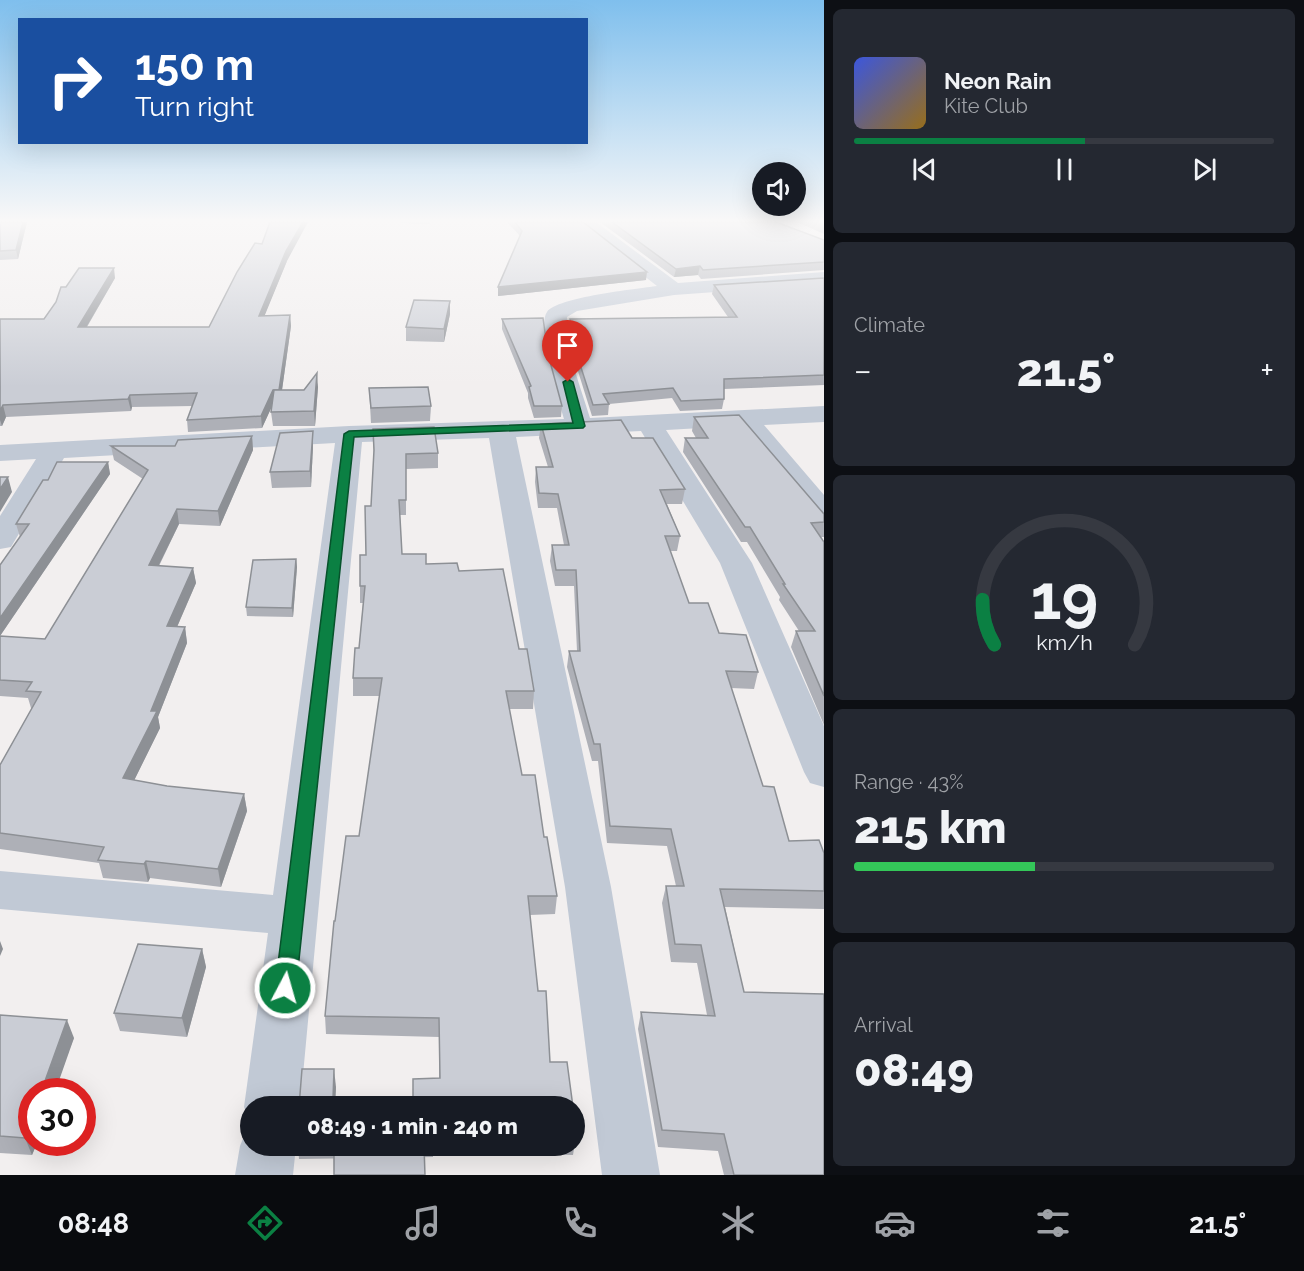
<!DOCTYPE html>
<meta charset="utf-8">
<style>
:root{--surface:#171b24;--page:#242831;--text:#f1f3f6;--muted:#9ea1a6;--line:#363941;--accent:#0b8043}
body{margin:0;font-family:Raleway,sans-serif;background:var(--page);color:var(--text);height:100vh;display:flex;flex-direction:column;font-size:22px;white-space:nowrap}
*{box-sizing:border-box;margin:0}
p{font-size:20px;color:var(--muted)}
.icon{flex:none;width:33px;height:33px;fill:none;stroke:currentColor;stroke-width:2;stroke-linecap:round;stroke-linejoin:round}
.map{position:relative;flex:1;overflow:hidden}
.sheet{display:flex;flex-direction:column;gap:9px;padding:9px;background:#0d0f14;width:480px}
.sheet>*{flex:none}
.top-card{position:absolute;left:18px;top:18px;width:570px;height:126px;border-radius:0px;box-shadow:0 6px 24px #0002;background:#1a4fa0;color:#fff;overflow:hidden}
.buttons{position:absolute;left:752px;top:162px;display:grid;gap:12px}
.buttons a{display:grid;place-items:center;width:54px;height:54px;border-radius:50%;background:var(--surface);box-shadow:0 6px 24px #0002;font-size:30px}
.speed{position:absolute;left:18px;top:1078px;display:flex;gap:12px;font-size:30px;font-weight:700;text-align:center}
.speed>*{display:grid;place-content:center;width:78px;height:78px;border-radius:50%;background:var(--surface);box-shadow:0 6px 24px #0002;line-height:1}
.speed .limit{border:9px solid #d22;background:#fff;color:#111}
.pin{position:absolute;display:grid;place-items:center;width:51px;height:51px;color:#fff;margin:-62px -26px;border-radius:50% 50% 50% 0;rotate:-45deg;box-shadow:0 0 6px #0007}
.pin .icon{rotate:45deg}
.me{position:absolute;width:66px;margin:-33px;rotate:6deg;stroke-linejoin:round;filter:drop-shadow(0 0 4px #0008)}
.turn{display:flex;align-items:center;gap:21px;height:126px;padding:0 18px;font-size:27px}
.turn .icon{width:78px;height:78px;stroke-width:2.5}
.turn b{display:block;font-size:42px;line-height:51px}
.big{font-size:45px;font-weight:800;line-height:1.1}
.sheet .card{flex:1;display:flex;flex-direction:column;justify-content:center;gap:9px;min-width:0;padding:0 21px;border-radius:9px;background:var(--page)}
.sheet .dial{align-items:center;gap:0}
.dial svg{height:156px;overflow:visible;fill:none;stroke:var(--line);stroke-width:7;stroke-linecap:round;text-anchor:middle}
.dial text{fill:var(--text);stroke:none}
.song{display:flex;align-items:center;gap:18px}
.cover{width:72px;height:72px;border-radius:9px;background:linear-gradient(135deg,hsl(230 70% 55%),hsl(40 70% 35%))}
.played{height:6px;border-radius:3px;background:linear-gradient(90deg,var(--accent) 55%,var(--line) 55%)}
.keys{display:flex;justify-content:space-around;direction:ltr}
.heat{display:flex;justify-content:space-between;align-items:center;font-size:33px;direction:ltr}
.charge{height:9px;border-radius:4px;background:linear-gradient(90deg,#34c759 43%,var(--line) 0)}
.trip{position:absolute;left:240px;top:1096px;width:345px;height:60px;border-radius:30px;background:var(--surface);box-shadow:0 6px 24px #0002;font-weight:800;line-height:60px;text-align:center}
.menu{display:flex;height:96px;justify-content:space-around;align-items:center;background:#090b0e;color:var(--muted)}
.menu .icon{width:42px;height:42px}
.menu .on{color:var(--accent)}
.menu b{font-size:27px;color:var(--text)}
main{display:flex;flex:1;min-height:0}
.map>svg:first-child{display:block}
</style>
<main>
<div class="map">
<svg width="824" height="1175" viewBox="0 0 824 1175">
<rect width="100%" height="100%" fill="#f2efef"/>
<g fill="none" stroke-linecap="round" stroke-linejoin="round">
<!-- minor -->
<g fill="#c1c9d5" fill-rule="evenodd">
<path d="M 575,222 L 596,222 L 678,283 L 824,272 L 824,284 L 674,295 L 577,311 L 567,317 C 566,352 580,385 590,418 L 824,406 L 824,422 L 764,425 L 824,495 L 824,522 L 813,519 L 737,426 L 666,430 L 752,563 L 824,726 L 824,787 L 810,783 L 804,772 L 720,563 L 641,431 L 516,437 L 611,887 L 660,1175 L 602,1175 L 565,887 L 489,438 L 362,442 L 300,1107 L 250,1107 L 250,1121 L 244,1107 L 268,933 L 0,909 L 0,871 L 273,895 L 335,443 L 64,458 L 11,547 L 0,549 L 0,516 L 36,459 L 0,461 L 0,445 L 349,426 L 564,419 C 559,400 536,327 547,312 C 557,297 637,289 657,286 Z"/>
<polygon points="250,1125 250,1146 296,1146 293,1175 235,1175 240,1146 248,1126"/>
</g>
</g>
<!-- wall -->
<g fill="#aeb0b7">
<polygon points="0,222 27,222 18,259 0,260"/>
<polygon points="401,222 430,222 430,224 401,223"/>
<polygon points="507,222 583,222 646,280 498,296 520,236"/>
<polygon points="600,222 776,222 824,240 824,270 701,279 698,275 674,277"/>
<polygon points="797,222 824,222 824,234"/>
<polygon points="287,261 264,316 290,315 291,326 282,390 304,390 318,387 315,426 273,426 271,412 272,406 262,428 188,432 187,420 193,406 132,407 131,411 6,417 2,426 0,426 0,319 44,319 66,287 115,278 87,327 209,327"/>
<polygon points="824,278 824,385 724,389 724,399 722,409 680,411 672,398 609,404 608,415 592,416 577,368 569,328 570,319 728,317 712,294 714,285"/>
<polygon points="450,314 444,342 406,341 406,327"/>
<polygon points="502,319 548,354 562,406 561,417 534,418 528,398 528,393 502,329"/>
<polygon points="369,388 431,406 430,421 371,423"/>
<polygon points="694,417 824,514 824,537 821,537 824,542 824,725 791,647 796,631 799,631 779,600 780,597 747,542 741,542 683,452 685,438 696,438 692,431"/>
<polygon points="541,424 632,438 685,489 682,504 667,504 680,536 677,551 670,551 689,603 758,672 754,689 731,688 763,786 789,841 824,853 824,909 725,907 744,992 824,1175 724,1175 718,1151 658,1147 638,1029 641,1012 707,1015 697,963 671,962 662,903 666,886 676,886 667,846 607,843 598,761 592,761 567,667 569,651 577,651 574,586 555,586 550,561 552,545 564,545 557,508 538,508 535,482 536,467 548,467 539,438"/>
<polygon points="373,429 438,453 438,468 406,469 406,515 400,515 402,554 426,564 459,571 519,649 534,691 533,709 509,709 522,775 544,837 557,896 555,914 530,915 538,991 550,1062 573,1107 299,1107 336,1087 335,1099 413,1098 439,1078 439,1037 326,1034 325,1016 335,921 359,836 380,696 353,696 353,678 359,648 363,603 360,603 360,586 366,555 371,506 374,457"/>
<polygon points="252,436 253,450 220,526 179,524 159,566 193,568 196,583 177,627 185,627 187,643 158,717 160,728 134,780 167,786 244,794 247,811 221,887 150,878 148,882 103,878 99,863 0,849 0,765 32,708 31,708 28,698 0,696 0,565 20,537 16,524 48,480 108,462 110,474 0,636 45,639 143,479 114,460 111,446 175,446"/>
<polygon points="313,446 311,487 272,488 270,472"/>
<polygon points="296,559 297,567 293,617 247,616 246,607"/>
<polygon points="202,949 206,967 187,1037 120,1031 114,1013"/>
<polygon points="0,1015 74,1038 32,1143 37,1143 32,1155 0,1153"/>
<polygon points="574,1121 576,1137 573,1155 433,1153 433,1157 299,1159 298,1146 574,1146"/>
</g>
<!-- shaded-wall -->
<g fill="#8d9095">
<polygon points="23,222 27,222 18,259 16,250"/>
<polygon points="303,222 308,222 287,261 260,327 259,316 286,251"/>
<polygon points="700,266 698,275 674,277 676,269"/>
<polygon points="114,268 115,278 80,338 78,327"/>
<polygon points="647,272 646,280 498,296 498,287"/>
<polygon points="450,301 450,314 444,342 444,329"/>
<polygon points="290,315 291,326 280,404 279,392"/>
<polygon points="317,373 318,387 315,426 314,411"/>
<polygon points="273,390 274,402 262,428 261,416"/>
<polygon points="130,395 132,407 131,411 128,399"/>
<polygon points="3,405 6,417 2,426 0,420 0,411"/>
<polygon points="313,431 313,446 311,487 310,471"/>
<polygon points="252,436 253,450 220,526 218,511"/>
<polygon points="108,462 110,474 0,636 0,618"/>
<polygon points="8,477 12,492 0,512 0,489"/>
<polygon points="177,509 179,524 151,581 149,565"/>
<polygon points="296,559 297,567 293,617 292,608"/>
<polygon points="193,568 196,583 170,643 167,626"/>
<polygon points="185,627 187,643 158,717 160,728 127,795 123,778"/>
<polygon points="244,794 247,811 221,887 218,869"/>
<polygon points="146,861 150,878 148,882 144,864"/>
<polygon points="0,941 3,949 0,956"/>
<polygon points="202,949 206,967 187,1037 182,1018"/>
<polygon points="67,1020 74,1038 55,1092 41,1092"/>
<polygon points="334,1069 336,1087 335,1107 333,1099"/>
<polygon points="32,1118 32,1143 37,1143 32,1155 25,1138"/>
</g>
<!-- building -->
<g fill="#cacdd5" stroke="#8d9095" stroke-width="1.5">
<polygon points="0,222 23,222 16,250 0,251"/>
<polygon points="270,222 303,222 286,251 259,316 290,315 279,390 273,390 261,416 187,420 197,393 130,395 128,399 3,405 0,411 0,319 44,319 56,302 61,287 66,287 79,268 114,268 78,327 209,327 237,272 255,243 262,244"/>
<polygon points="515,222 583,222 647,272 498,287 522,231"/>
<polygon points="612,222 776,222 824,240 824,262 703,270 700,266 676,269"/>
<polygon points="824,278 824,375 724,379 724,399 681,401 673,388 603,394 609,404 593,405 578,358 570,319 737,317 714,285"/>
<polygon points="414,300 450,301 444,329 406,327"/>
<polygon points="543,318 548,354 562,406 534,406 529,387 531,386 502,319"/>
<polygon points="317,373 314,411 271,412 274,390 304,390"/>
<polygon points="428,387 431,406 371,408 369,388"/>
<polygon points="739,415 824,514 824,522 811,523 824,542 824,696 796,631 815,631 783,584 785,584 750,527 745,527 685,438 708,438 694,417"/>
<polygon points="621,420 632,438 653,438 685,489 660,490 680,536 665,536 689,603 708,603 719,633 746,635 758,672 726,671 763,786 774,787 789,841 819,840 824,853 824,891 720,889 744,992 824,994 824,1175 734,1175 724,1134 662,1130 641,1012 715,1016 701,945 675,944 666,886 684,886 671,829 610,826 600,744 594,744 569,651 580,651 576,570 556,570 552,545 569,545 558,494 539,493 536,467 553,467 541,424"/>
<polygon points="434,427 438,453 406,454 406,500 399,500 402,554 426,554 426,564 457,563 459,571 503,569 519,649 527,649 534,691 506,691 522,775 535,775 544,837 547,837 557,896 528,896 538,991 546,991 550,1062 567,1062 573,1107 299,1107 302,1069 334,1069 333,1099 413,1098 413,1079 440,1078 439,1018 325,1016 334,921 335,921 346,836 359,836 382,678 353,678 355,648 359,648 365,586 360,586 360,555 366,555 365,506 371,506 374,450 373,429"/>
<polygon points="313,431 310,471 270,472 280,433"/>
<polygon points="252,436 218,511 177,509 149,565 193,568 167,626 185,627 151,711 157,711 123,778 167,786 244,794 218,869 146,861 144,864 98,860 104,847 0,833 0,765 41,692 26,691 32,682 0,680 0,636 45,639 148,470 111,446 175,446 178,440"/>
<polygon points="57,462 108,462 0,618 0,565 29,524 16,524 43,480 48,480"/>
<polygon points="0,477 8,477 0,489"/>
<polygon points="296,559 292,608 246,607 253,560"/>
<polygon points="138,944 202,949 182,1018 114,1013"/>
<polygon points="0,1015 67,1020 41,1092 32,1092 32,1118 25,1138 0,1136"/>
<polygon points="574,1121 576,1137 574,1137"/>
<polygon points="334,1146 424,1146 425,1175 334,1175"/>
</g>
<!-- sky -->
<linearGradient id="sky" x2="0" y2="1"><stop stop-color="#7fbfed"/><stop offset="0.57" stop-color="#f9f8f8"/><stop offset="1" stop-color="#f9f8f8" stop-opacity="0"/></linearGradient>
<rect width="824" height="387" fill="url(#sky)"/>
<!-- route -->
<polygon fill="#0b8043" stroke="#07532c" stroke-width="1.5" points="568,379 573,382 585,426 583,428 354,437 296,988 293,994 285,997 278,994 275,988 344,434 349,431 573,423 563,382"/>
</svg>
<div class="buttons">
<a><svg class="icon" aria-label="sound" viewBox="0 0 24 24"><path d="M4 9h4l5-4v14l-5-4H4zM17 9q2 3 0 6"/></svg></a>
</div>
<div class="speed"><div class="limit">30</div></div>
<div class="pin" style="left:568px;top:382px;background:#d93025"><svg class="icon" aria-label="arrive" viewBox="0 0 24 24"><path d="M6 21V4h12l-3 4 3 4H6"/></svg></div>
<svg class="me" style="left:285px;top:988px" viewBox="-20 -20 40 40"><circle r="17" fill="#0b8043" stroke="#fff" stroke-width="3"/><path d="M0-11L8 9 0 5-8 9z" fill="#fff"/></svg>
<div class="trip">08:49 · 1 min · 240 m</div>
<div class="top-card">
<div class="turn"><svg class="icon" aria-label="right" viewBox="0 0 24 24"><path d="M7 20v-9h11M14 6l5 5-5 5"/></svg><div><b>150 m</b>Turn right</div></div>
</div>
</div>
<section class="sheet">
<div class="card">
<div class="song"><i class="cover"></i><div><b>Neon Rain</b><p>Kite Club</p></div></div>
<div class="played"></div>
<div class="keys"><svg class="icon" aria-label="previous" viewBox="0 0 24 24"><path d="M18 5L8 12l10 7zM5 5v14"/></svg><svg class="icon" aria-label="pause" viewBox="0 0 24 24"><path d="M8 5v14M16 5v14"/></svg><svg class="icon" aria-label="next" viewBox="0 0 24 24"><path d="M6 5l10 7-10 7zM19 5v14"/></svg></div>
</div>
<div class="card"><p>Climate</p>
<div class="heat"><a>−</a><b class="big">21.5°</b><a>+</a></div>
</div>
<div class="card dial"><svg viewBox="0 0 100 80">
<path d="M14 69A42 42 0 1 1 86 69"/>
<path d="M14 69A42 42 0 0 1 8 46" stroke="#0b8043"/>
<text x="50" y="56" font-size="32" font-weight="700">19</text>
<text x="50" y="72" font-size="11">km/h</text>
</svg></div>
<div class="card"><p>Range · 43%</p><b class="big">215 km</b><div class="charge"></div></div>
<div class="card"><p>Arrival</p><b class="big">08:49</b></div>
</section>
</main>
<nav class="menu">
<b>08:48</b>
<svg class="icon on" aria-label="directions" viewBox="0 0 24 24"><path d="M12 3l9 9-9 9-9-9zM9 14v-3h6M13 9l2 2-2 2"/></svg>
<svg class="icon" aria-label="music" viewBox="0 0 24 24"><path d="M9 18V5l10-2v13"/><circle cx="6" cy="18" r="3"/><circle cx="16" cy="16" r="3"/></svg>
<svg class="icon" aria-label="phone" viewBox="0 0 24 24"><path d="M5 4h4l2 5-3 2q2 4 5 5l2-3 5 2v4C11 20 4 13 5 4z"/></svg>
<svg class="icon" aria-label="climate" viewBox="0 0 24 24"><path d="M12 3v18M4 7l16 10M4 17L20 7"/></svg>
<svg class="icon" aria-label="car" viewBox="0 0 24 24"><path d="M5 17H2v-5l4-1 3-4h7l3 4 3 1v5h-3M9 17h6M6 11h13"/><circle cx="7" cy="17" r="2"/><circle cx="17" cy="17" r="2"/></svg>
<svg class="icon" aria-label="filters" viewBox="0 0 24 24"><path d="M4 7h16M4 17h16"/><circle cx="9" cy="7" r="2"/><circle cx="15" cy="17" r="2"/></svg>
<b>21.5°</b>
</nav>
